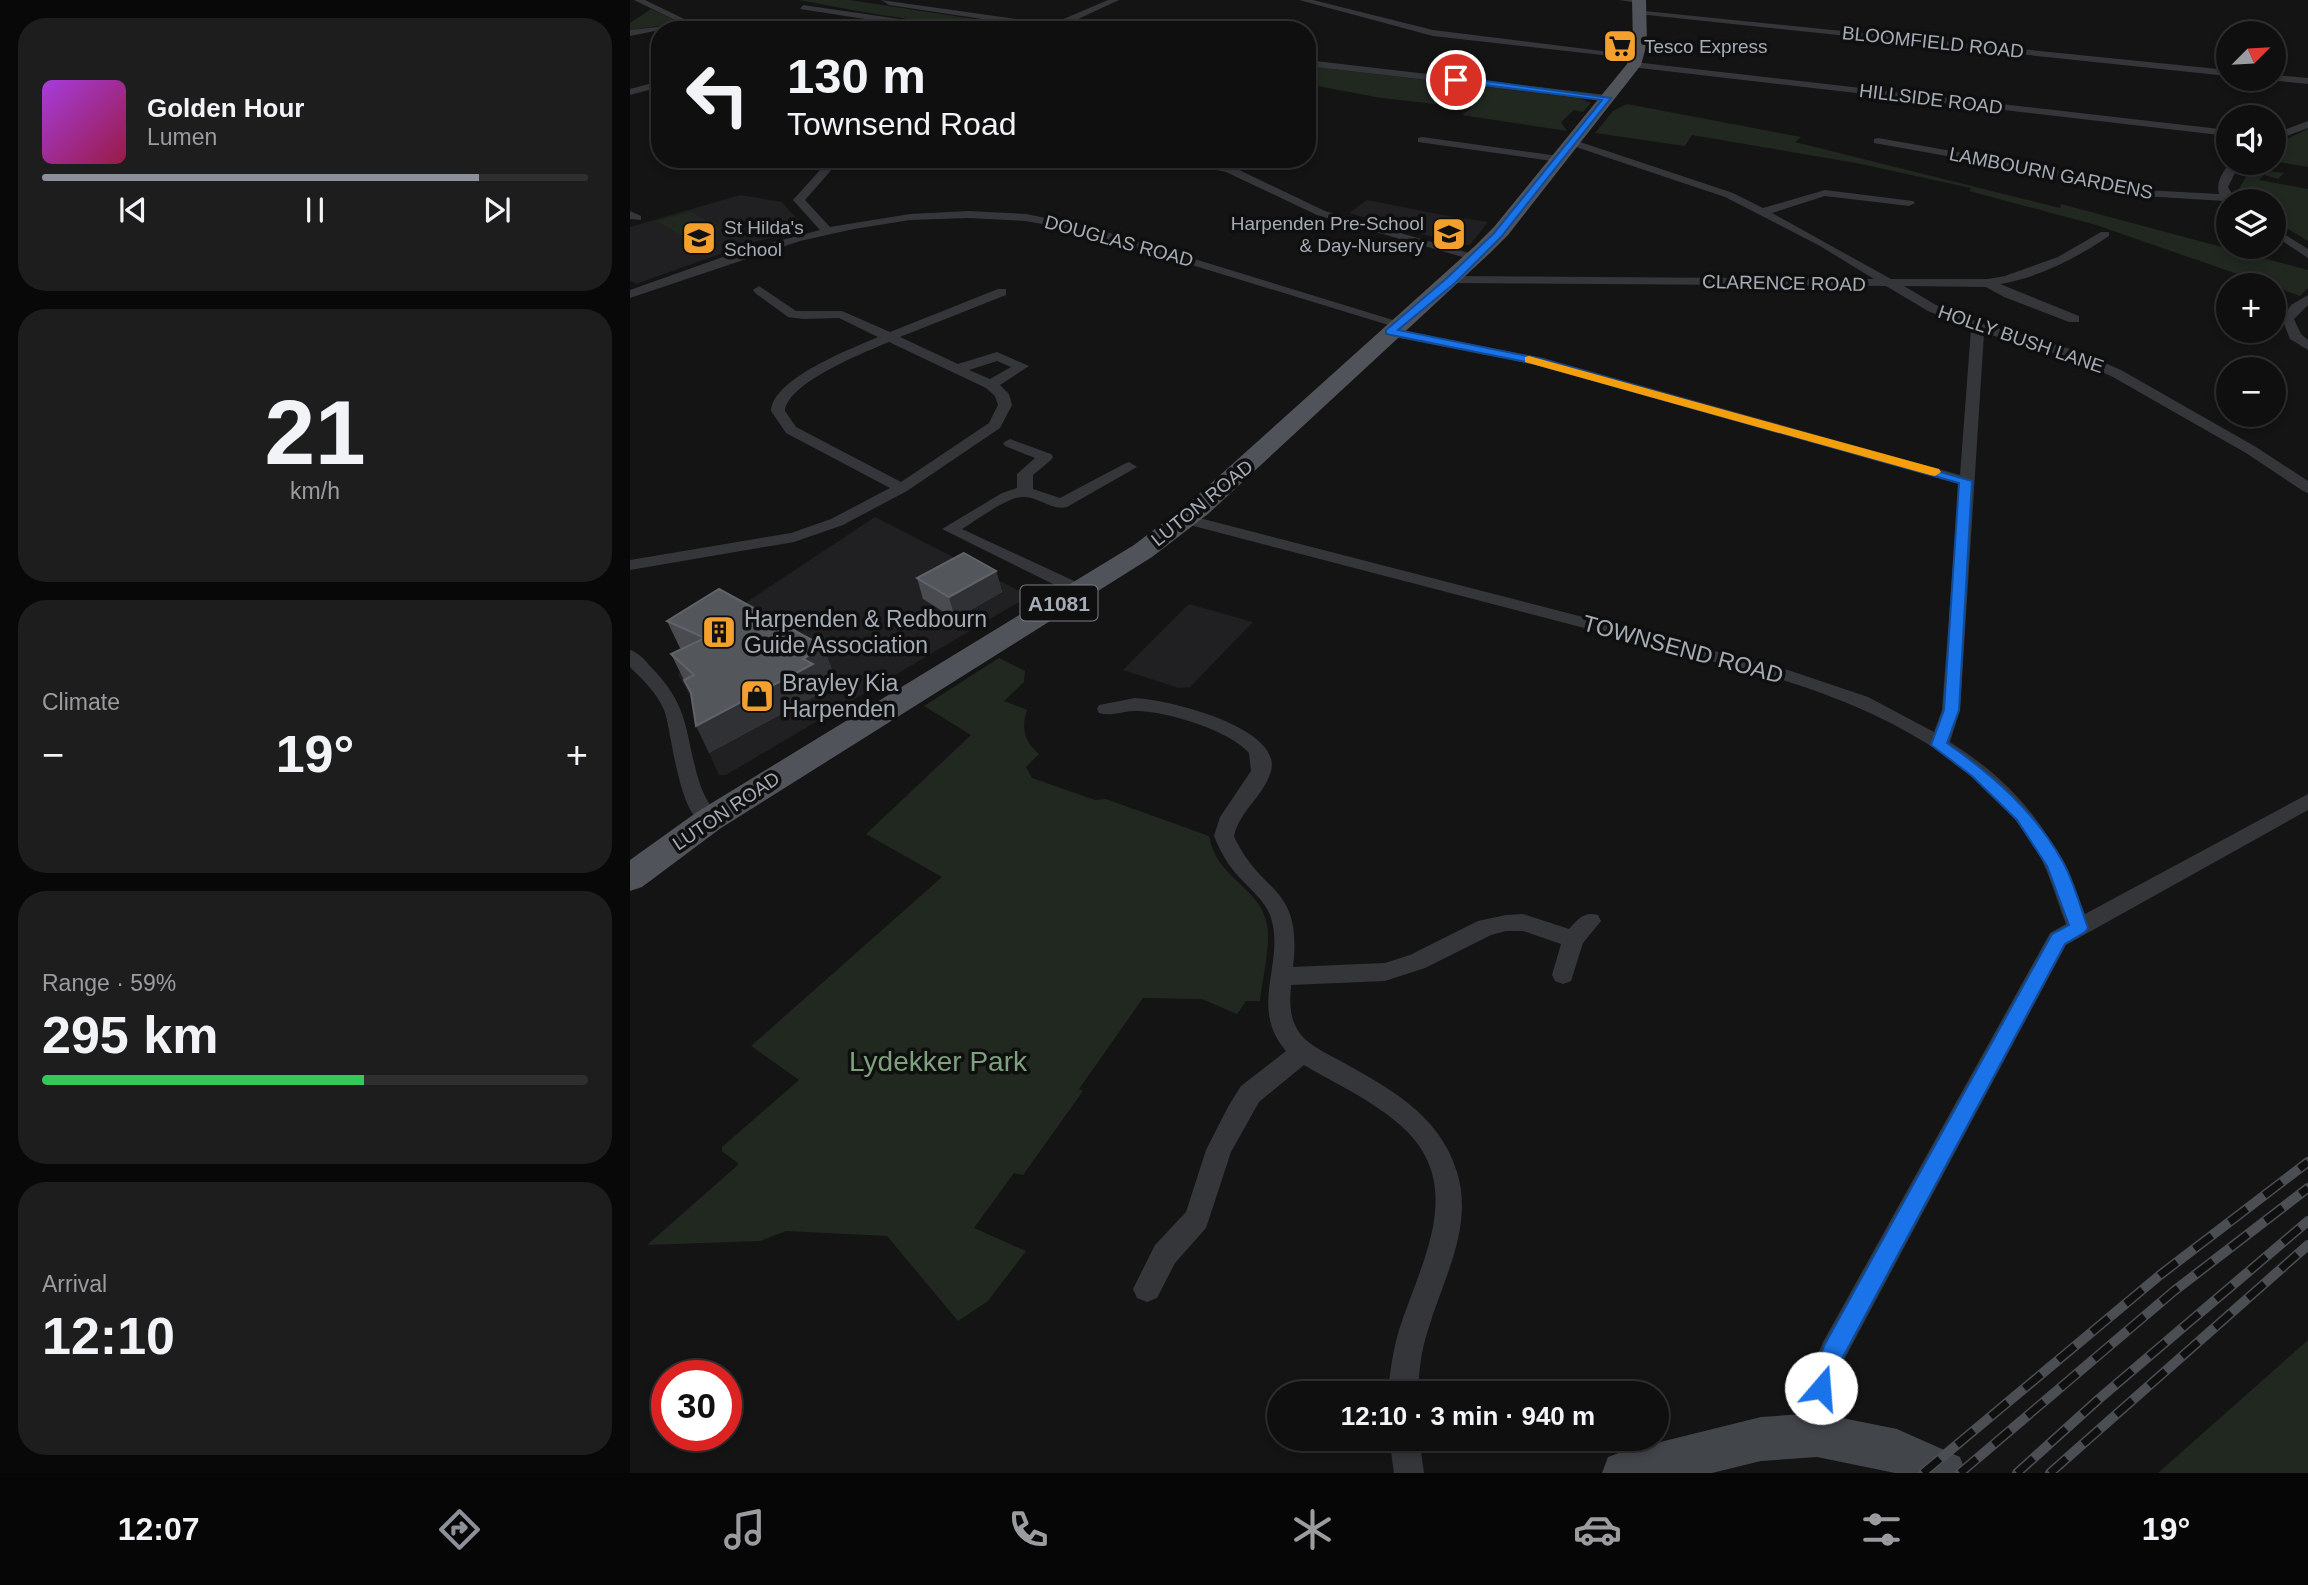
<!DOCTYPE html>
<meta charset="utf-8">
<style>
:root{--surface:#0f0f10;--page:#1d1d1e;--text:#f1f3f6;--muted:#9b9c9f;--line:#2f2f30;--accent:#8c9099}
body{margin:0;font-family:Helvetica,sans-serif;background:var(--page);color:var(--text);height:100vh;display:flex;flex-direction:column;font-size:26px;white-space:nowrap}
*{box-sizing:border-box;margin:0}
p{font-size:23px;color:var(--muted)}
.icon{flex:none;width:38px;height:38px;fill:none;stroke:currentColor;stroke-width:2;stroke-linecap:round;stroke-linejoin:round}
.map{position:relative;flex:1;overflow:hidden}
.panel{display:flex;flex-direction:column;gap:18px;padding:18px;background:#080809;width:630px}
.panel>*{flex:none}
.top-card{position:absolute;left:21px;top:21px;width:665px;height:147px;border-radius:28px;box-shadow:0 4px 10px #0003,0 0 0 2px var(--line);background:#0f0f10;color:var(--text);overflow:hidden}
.needle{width:46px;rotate:66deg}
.fabs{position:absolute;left:1586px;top:21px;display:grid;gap:14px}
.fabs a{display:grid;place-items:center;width:70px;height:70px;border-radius:50%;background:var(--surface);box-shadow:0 4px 10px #0003,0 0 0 2px var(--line);font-size:35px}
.speed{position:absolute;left:21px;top:1360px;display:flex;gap:14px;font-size:35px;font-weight:700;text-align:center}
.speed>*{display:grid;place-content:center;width:91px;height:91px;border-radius:50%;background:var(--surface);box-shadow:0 4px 10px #0003,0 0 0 2px var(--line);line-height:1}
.speed .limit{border:10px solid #d22;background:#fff;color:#111}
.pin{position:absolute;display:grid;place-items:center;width:60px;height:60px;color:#fff;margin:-30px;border:4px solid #fff;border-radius:50%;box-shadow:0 2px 7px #0007}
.me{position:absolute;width:77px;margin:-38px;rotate:18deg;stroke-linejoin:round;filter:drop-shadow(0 0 5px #0008)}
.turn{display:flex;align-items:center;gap:24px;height:147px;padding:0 21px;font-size:32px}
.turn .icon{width:91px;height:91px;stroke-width:2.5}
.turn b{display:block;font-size:49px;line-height:60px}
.big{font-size:52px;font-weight:800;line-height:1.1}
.panel .tile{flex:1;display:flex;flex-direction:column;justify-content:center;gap:10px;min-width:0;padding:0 24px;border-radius:28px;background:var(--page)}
.panel .dial{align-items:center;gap:0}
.dial b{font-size:91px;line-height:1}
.song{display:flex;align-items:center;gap:21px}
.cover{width:84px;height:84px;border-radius:10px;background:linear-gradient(135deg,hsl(280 70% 55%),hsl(340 70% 35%))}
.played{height:7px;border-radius:4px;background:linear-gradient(90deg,var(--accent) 80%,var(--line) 80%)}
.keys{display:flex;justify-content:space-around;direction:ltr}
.heat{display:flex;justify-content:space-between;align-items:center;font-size:38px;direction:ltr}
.charge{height:10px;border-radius:5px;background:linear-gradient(90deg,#34c759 59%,var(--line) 0)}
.trip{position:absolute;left:637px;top:1381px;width:402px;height:70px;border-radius:35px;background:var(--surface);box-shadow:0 4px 10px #0003,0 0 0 2px var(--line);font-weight:800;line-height:70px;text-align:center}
.tab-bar{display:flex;height:112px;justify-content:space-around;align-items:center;background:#060606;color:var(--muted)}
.tab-bar .icon{width:49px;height:49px}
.tab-bar .active{color:var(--accent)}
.tab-bar b{font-size:32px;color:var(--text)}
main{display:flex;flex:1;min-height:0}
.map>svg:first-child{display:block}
</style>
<main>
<section class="panel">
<div class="tile">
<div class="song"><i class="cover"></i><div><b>Golden Hour</b><p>Lumen</p></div></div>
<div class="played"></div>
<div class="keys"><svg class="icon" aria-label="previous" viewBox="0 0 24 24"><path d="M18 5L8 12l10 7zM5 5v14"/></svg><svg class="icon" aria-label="pause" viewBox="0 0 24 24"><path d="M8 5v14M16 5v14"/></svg><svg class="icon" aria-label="next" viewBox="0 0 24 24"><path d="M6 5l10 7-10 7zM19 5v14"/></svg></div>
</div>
<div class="tile dial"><b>21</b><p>km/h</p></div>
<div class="tile"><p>Climate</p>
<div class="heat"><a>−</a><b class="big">19°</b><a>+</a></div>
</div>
<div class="tile"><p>Range · 59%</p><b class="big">295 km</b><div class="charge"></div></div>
<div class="tile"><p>Arrival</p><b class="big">12:10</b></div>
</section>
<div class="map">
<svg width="1678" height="1473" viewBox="0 0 1678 1473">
<rect width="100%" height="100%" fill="#141415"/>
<!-- built -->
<g fill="#202022">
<polygon points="110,195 152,202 176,229 124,242 6,284 0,280 0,227"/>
<polygon points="737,200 813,215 858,222 840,245 830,245 719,213"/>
<polygon points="245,517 399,596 96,775 89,775 79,753 73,721 48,674 134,616 112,605"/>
<polygon points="559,604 623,622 560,687 549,688 493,670"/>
</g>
<!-- green -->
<g fill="#202820">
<path d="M 169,0 L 220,0 L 416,30 C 331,30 252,16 169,0 Z"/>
<polygon points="21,9 51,23 0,30 0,23"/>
<polygon points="677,66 949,98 961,103 953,112 944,110 931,122 937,131 832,115 841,108 751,98 677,84"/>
<polygon points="997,104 1171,137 1165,142 1430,208 1431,204 1678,270 1678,288 1670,296 1665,294 1466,225 1339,191 1341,188 1226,163 1062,135 1055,146 965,133 983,111"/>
<polygon points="1678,129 1678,167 1643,161 1643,149 1650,142"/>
<polygon points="1621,169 1654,173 1648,179 1634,175 1629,180 1678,189 1678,241 1643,220 1643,201 1613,201 1608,197 1608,190"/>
<polygon points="61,212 92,229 57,239 27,221"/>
<path d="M 369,658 L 395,671 L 394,682 L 374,701 L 397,710 C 391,728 394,741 409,754 L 396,767 L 402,778 L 465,800 L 476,799 L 579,836 C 586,879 631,887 637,925 C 641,945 632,980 630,1001 L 616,1001 L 607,1014 L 572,999 L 513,998 L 449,1089 L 453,1091 L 393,1175 L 384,1173 L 344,1228 L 396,1251 L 358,1301 L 328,1321 L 257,1236 L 156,1231 L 130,1241 L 17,1245 L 109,1164 L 92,1151 L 92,1147 L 169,1080 L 121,1046 L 312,877 L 236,834 L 341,735 L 294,706 Z"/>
<polygon points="1678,1340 1678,1473 1528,1473"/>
</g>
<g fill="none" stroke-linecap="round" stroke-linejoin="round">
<!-- street -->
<g fill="#35363a" fill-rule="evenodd">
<polygon points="4,0 15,0 77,30 30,30 0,36 0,30 53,24"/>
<polygon points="251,0 422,24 478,0 489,0 433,26 448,30 425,30 259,5"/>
<polygon points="669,0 683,0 803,30 1012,56 1008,59 803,36"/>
<polygon points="989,0 1012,0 1013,1 1009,3"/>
<polygon points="173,5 297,23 306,30 170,9"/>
<polygon points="1005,10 1598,70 1598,76 1008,14"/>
<polygon points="677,60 977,95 982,98 977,101 677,66"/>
<polygon points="1004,62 1598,130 1598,136 1001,67 1000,65"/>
<polygon points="1643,75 1678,78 1678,84 1640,80"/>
<polygon points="30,81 30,87 0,95 0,89"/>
<polygon points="1678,121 1678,128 1643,141 1643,134"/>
<polygon points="792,137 929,156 934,159 929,162 788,142 788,138"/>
<path d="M 1248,138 L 1412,167 L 1513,190 L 1589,194 C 1586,182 1592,173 1600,163 L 1610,163 L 1598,187 L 1606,201 L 1598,201 L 1598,204 L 1594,201 L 1513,196 L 1412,173 L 1244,143 L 1244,139 Z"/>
<path d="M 941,139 L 1103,193 L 1133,208 L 1195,190 L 1283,201 L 1285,203 L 1279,206 L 1195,196 L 1142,213 L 1261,279 L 1358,279 L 1375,276 L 1428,257 L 1471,232 L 1479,232 L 1479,236 C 1445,259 1410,277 1370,284 L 1449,316 L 1449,322 L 1439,322 L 1374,297 L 1356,287 L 1274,286 L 1306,305 L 1353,324 L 1447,351 L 1491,370 L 1626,447 L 1678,481 L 1678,493 L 1673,491 L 1616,453 L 1481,376 L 1437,357 L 1354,333 L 1330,710 L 1320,742 C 1391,787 1426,836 1455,914 L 1678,794 L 1678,810 L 1436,945 L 1215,1358 L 1206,1388 L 1202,1435 L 1198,1446 L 1187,1450 L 1176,1446 C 1164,1417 1181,1370 1193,1342 L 1420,933 L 1436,924 C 1425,896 1418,866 1401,841 C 1343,755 1242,707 1146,678 L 552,523 L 550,520 L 558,515 L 1158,670 L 1238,697 L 1304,732 L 1312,710 L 1329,484 L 906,365 L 759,336 L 752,332 L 759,328 L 913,358 L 1330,475 L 1341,329 L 1298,311 L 1256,286 L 817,283 L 815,280 L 821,276 L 1244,279 L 1190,246 L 1095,197 L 937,144 L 936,142 Z"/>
<polygon points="200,159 211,159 175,200 200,227 280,214 338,211 396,214 460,227 776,324 770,328 765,327 454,232 396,221 338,218 280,220 224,229 170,241 0,298 0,290 107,252 190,230 163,200"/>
<polygon points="530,159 557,159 603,167 695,211 853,257 843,260 687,215 596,172"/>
<polygon points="0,211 11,216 11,220 0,219"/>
<polygon points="1643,227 1678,249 1678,258 1643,235"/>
<path d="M 129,286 L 166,311 L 212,311 L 260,332 L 368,289 L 376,289 L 376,295 L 270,337 L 328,364 L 367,352 L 399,366 L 370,385 L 379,394 L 382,405 L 370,428 L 277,491 L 213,525 L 164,542 L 0,570 L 0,560 L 161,533 L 201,519 L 260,488 L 156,433 L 141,411 C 143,378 221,349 248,337 L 209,318 L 173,319 L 158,317 L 125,293 L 123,290 ZM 259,342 L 356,388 L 365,396 L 368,405 L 359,423 L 271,482 L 166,427 L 155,411 C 157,383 235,352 259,342 ZM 367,361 L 381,367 L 360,379 L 339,370 Z"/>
<polygon points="1678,295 1678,305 1664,319 1671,334 1678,340 1678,350 1660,339 1652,319 1661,305"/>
<path d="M 380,439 L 421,454 L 423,457 L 421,460 L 403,475 L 403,489 L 430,498 L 494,464 L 499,462 L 507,467 L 437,507 C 421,511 408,496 393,497 C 377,497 347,520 332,529 L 455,586 L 458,590 L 455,594 L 443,594 L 312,529 L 372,493 L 387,488 L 387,474 L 405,458 L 375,446 L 373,443 Z"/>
<path d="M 0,650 C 9,653 15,660 21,667 C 61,708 54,732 69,781 C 73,796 82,807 89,820 L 86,825 C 49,836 43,733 34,710 C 27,693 13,680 0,667 Z"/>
<path d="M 505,698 C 535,699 653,727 641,771 C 634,796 610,810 604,836 C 630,895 673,884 663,967 L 755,963 L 780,955 L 848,921 L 876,915 L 893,914 L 939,929 C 948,919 954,911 968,915 L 971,921 L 953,943 L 941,981 L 933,984 L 925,981 L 922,975 L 931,944 L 893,931 L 876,931 L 861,935 L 795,968 L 755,981 L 661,985 C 660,999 659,1014 666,1027 C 674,1043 692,1051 707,1059 C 757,1087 809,1113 827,1172 C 844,1227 813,1279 798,1330 C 791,1351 789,1371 788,1393 L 758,1393 C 760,1371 763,1351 769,1330 C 791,1261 839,1184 769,1124 C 740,1099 706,1084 674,1065 L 629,1102 L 601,1152 L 576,1228 L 545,1263 L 527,1298 L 517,1302 L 507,1298 L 503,1289 L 525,1245 L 556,1212 L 576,1150 L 599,1105 L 611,1086 L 656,1051 C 617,1006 657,961 640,915 C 634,900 620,889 609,877 C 598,865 590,851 584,836 L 590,817 L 621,771 L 619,753 C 601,731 536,711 507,711 C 495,710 482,717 469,713 L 467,709 L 469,705 Z"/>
<polygon points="759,1438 789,1438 794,1473 764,1473"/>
</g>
<!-- secondary -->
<polygon fill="#42454a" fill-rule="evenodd" points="1187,1413 1267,1429 1330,1457 1336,1473 1265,1473 1187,1457 1131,1461 1082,1473 972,1473 978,1457 994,1451 1131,1417"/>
<!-- primary -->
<polygon fill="#505359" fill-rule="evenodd" points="1002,0 1016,0 1017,43 1011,65 878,235 860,253 578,514 522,557 91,828 12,887 0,891 0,860 67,812 504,545 559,503 846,245 864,227 997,64 1003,43"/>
<!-- rail casing -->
<g stroke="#4b4e53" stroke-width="10">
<g id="rail">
<polyline points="1293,1473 1530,1275 1678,1162"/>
<polyline points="1330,1473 1544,1291 1678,1188"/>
<polyline points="1387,1473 1470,1398 1678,1221"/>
<polyline points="1420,1473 1678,1245"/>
</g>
</g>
<!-- rail -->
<use href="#rail" stroke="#0f0f10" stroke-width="7" stroke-dasharray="22" stroke-linecap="butt"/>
</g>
<!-- wall -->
<g fill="#494b50">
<polygon points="366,571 372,592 325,619 293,599 287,578"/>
<polygon points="37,621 193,646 203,673 190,681 194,691 79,753 62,696 41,654 53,649 50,648"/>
</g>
<!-- shaded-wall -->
<g fill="#303134">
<polygon points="366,571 372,592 325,619 319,597"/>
<polygon points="193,646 203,673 190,681 194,691 79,753 66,726"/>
</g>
<!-- building -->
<g fill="#53565b" stroke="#606369" stroke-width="2">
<polygon points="334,553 366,571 319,597 287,578"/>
<polygon points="89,589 193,646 173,659 183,664 66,726 61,693 54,680 64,675 41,654 75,638 37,621"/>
</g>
<!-- route -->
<path fill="#1a73e8" stroke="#114b97" stroke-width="2" d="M 826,77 L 981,98 L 871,237 L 825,283 L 768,330 L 912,359 L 1342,481 L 1329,710 L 1317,743 C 1364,776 1405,812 1433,862 C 1444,882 1450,906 1458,928 L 1455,932 L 1435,944 L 1213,1357 L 1200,1397 L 1191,1401 L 1183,1397 L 1179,1388 L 1195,1344 L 1422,934 L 1439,925 L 1417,866 L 1387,820 L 1342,776 L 1301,745 L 1314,710 L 1329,483 L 906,364 L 756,334 L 756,330 L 817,278 L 864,233 L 972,100 L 823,81 Z"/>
<!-- slow -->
<polygon fill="#f59e0b" points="899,356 1309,469 1311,472 1305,476 1300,475 895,362 895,357"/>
<!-- icons -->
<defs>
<g id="supermarket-square" transform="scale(1.75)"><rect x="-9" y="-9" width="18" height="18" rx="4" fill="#f3a02e" stroke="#0f0f10"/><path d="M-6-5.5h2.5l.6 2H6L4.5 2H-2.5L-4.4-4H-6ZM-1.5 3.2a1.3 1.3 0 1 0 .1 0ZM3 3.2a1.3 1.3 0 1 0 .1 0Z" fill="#111"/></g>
<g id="school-square" transform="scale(1.75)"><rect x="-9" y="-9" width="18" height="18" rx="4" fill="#f3a02e" stroke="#0f0f10"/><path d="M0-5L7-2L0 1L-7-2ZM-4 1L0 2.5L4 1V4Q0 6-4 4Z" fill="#111"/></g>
<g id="building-square" transform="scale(1.75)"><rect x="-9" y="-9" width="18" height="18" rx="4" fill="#f3a02e" stroke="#0f0f10"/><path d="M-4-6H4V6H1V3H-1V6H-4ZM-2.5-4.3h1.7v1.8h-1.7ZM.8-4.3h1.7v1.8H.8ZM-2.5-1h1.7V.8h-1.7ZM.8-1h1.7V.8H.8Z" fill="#111"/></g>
<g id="shop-square" transform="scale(1.75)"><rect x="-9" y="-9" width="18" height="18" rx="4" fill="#f3a02e" stroke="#0f0f10"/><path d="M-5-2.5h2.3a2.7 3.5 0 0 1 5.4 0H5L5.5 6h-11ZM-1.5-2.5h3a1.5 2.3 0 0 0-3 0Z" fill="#111"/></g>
</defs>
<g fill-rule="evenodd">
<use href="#supermarket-square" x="990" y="46"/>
<use href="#school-square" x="819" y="234"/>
<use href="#school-square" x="69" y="238"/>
<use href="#building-square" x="89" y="632"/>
<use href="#shop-square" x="127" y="696"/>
</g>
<g text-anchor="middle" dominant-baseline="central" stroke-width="7" stroke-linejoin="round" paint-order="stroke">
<!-- far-street labels -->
<g font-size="19" fill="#a5acb6" stroke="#0f0f10">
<text transform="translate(1303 42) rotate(6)">BLOOMFIELD ROAD</text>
<text transform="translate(1301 99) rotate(7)">HILLSIDE ROAD</text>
<text transform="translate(1421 173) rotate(11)">LAMBOURN GARDENS</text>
<text transform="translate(489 241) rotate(15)">DOUGLAS ROAD</text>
<text transform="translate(1154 283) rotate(1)">CLARENCE ROAD</text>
<text transform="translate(1391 339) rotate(19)">HOLLY BUSH LANE</text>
<text transform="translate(572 503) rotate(-39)">LUTON ROAD</text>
<text transform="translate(96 811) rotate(-34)">LUTON ROAD</text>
</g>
<!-- far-poi labels -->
<g font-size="19" fill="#a5acb6" stroke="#0f0f10" text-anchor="start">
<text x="1014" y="46">Tesco Express</text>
<text x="794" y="223" text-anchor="end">Harpenden Pre-School<tspan x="794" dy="22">&amp; Day-Nursery</tspan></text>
<text x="94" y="227">St Hilda's<tspan x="94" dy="22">School</tspan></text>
</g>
<!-- shield labels -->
<rect fill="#0f0f10" stroke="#787d84" stroke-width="2" x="390.5" y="585.5" width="77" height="35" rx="5"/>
<g font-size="21" font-weight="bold" fill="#a5acb6">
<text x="429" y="603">A1081</text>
</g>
<!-- poi labels -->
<g font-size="23" fill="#a5acb6" stroke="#0f0f10" text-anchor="start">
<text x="114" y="619">Harpenden &amp; Redbourn<tspan x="114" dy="26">Guide Association</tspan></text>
<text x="152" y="683">Brayley Kia<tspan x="152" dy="26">Harpenden</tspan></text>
</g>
<!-- street labels -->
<g font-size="23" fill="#a5acb6" stroke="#0f0f10">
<text transform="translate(1053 649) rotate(15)">TOWNSEND ROAD</text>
</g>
<!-- near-park labels -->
<g font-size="28" fill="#7da17c" stroke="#0f0f10">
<text x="308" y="1061">Lydekker Park</text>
</g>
</g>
</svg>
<div class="fabs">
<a><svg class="needle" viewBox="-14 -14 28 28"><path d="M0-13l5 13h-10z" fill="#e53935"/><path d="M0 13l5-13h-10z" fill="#9b9c9f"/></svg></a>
<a><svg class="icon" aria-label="sound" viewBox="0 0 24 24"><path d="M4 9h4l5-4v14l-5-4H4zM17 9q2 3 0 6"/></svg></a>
<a><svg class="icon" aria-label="layers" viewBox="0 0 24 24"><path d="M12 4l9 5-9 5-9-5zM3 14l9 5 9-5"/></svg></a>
<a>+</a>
<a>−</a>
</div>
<div class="speed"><div class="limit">30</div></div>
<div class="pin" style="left:826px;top:80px;background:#d93025"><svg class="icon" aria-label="arrive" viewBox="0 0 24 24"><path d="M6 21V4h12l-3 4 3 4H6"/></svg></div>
<svg class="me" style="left:1191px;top:1388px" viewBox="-20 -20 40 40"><circle r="19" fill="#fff"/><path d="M0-13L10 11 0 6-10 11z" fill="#1a73e8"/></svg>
<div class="trip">12:10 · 3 min · 940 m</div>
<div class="top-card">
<div class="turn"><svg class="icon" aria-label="left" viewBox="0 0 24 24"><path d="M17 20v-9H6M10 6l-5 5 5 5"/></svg><div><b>130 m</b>Townsend Road</div></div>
</div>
</div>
</main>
<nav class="tab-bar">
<b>12:07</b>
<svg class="icon active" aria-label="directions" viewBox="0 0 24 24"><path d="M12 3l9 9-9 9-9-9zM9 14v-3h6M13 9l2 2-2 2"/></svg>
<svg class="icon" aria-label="music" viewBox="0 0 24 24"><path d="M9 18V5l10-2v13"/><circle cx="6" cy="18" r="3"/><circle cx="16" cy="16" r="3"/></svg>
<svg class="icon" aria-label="phone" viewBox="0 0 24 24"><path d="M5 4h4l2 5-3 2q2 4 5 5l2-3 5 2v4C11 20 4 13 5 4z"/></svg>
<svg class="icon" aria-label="climate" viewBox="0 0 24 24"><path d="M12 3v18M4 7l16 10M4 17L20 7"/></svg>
<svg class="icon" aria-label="car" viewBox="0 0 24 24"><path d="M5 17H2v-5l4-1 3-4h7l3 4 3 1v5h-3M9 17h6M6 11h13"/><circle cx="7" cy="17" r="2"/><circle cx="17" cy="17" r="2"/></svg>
<svg class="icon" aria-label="filters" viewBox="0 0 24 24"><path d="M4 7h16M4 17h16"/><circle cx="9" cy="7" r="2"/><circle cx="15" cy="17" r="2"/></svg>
<b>19°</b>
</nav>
